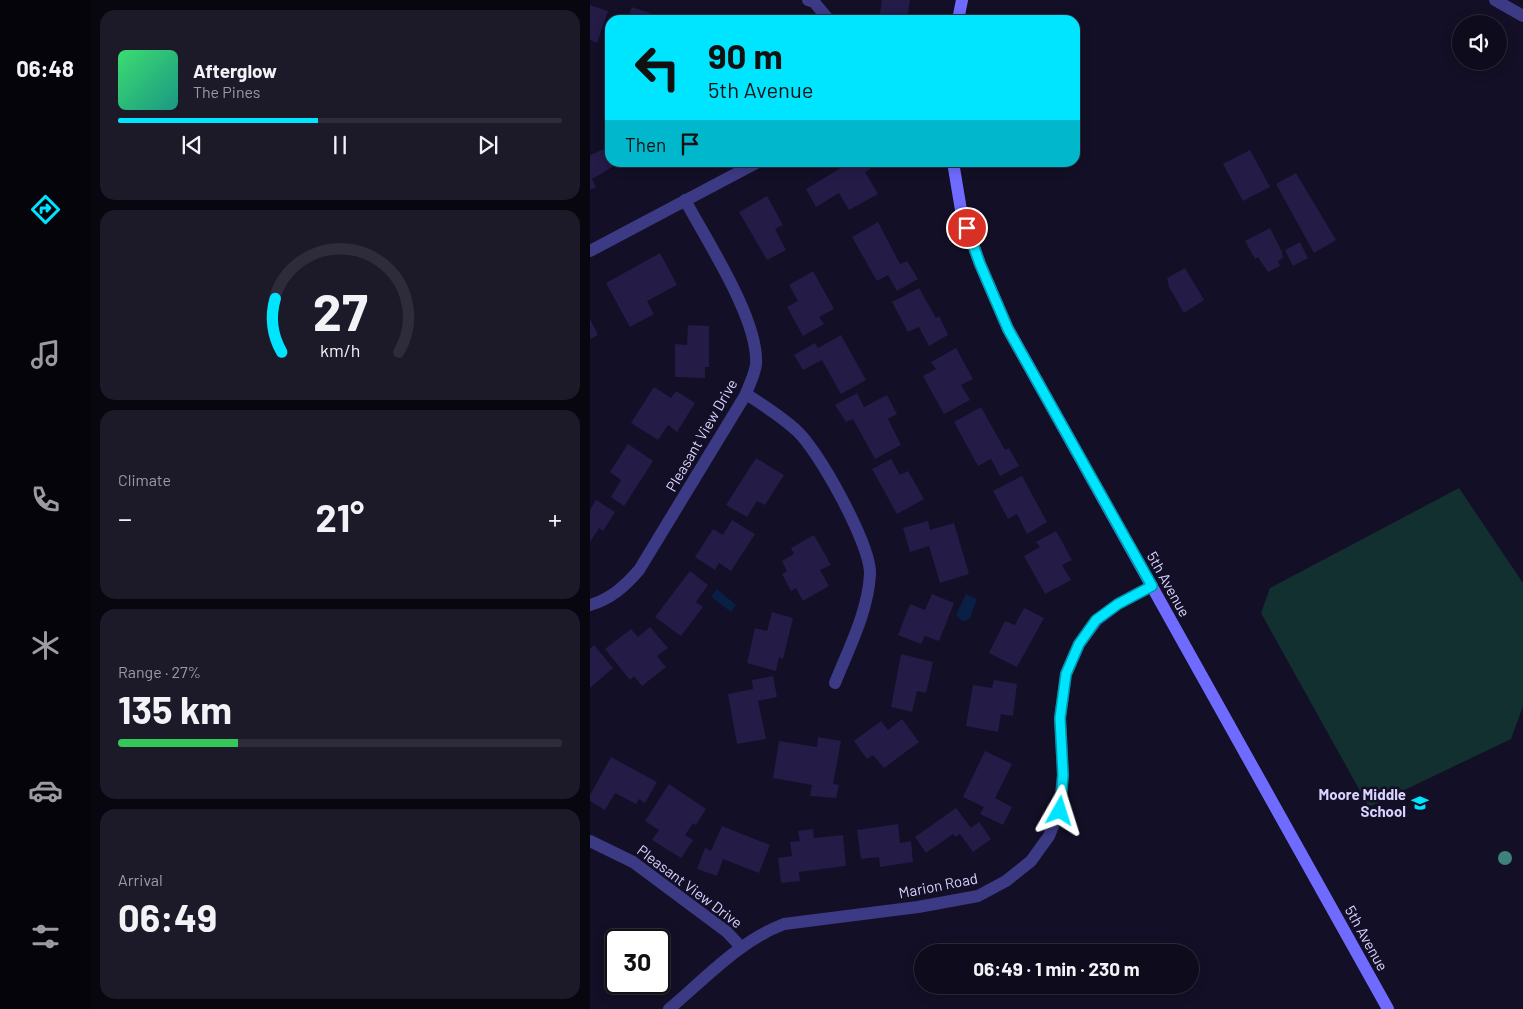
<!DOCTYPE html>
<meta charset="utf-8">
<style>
:root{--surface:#0e0b1c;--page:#1c1929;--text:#f1f3f6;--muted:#9b9ba3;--line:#2e2b3b;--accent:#00e5ff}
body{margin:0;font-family:Barlow,sans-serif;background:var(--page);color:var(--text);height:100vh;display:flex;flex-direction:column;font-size:19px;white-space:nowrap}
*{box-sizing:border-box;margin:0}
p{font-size:16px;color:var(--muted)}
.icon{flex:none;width:28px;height:28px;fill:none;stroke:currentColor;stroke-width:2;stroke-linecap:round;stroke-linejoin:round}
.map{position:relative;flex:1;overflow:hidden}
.sheet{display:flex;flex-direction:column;gap:10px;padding:10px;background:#08060f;width:500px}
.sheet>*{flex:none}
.guide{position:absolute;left:15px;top:15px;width:475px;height:152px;border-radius:15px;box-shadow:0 2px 12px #0003,0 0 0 1px var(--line);background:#00e5ff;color:#111;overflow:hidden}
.buttons{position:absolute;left:862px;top:15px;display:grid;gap:10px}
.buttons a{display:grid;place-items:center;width:55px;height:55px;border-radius:50%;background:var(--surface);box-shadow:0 2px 12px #0003,0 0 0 1px var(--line);font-size:25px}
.speed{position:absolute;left:15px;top:929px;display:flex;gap:10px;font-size:25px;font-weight:700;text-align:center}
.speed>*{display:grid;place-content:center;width:65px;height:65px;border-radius:50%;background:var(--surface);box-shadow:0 2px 12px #0003,0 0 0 1px var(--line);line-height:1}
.speed .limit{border:2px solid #111;border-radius:8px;background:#fff;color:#111}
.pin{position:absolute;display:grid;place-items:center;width:42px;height:42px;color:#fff;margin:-21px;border:2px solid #fff;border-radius:50%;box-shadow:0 1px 5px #0007}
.me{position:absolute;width:55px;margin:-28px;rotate:6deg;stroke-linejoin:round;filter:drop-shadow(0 0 4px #0008)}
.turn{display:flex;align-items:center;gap:18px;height:105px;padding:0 20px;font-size:22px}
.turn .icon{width:65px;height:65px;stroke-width:2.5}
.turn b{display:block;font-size:35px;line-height:42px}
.then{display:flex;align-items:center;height:48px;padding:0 20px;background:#0003;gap:10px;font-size:19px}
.big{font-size:38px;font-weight:700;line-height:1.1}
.sheet .widget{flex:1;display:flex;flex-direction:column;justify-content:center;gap:8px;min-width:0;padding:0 18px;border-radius:15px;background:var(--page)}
.sheet .dial{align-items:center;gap:0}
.dial svg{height:130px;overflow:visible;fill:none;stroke:var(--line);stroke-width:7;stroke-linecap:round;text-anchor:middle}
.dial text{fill:var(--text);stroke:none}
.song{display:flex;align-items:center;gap:15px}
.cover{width:60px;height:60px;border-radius:8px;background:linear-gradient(135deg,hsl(140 70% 55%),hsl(170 70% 35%))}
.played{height:5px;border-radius:2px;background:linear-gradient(90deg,var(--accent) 45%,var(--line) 45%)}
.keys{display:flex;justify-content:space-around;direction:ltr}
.heat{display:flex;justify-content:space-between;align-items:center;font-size:28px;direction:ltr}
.charge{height:8px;border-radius:4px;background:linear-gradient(90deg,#34c759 27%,var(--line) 0)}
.trip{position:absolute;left:324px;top:944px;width:285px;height:50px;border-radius:25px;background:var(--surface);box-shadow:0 2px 12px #0003,0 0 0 1px var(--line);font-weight:700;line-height:50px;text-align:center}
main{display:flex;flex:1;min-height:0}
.menu{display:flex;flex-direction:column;width:90px;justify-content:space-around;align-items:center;background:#06040b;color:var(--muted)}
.menu .icon{width:35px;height:35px}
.menu .selected{color:var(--accent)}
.menu b{font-size:22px;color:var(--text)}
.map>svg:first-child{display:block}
</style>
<main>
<nav class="menu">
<b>06:48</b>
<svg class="icon selected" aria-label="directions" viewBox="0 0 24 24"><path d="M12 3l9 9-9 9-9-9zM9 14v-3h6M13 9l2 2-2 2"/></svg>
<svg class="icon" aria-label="music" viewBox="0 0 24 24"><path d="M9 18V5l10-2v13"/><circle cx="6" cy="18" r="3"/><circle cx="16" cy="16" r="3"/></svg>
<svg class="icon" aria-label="phone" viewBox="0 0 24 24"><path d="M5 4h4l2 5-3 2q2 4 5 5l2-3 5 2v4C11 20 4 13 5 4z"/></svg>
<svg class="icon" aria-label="climate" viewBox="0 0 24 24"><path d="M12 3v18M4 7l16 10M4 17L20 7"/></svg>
<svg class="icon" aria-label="car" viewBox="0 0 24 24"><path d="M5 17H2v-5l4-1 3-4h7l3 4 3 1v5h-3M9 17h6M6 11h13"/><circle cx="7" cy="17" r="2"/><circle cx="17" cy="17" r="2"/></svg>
<svg class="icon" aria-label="filters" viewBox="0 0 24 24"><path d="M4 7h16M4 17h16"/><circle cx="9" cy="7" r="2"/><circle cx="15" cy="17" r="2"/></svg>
</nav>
<section class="sheet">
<div class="widget">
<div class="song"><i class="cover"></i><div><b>Afterglow</b><p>The Pines</p></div></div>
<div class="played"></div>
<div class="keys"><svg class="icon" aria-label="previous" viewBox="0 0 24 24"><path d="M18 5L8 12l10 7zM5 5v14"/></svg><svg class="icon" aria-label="pause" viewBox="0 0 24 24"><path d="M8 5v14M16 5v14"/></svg><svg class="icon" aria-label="next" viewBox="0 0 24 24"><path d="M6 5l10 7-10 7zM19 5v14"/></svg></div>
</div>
<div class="widget dial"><svg viewBox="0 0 100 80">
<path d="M14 69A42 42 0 1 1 86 69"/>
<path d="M14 69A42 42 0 0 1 10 36" stroke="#00e5ff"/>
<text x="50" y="56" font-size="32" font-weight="700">27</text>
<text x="50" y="72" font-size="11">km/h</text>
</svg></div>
<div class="widget"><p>Climate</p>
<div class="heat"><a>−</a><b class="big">21°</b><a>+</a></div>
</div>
<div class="widget"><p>Range · 27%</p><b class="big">135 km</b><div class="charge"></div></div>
<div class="widget"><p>Arrival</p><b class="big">06:49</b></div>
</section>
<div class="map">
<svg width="933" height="1009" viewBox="0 0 933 1009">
<rect width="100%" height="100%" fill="#130f26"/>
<!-- green -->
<polygon fill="#12302f" points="869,488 933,583 933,706 921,739 779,807 671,613 680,588"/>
<!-- water -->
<g fill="#0a1f44">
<polygon points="127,589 146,605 141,612 121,597"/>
<polygon points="376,594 387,599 380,618 373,622 366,615"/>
</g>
<!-- building -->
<g fill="#241b47">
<polygon points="292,0 320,0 317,20 289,20"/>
<polygon points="0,5 18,11 7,43 0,40"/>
<polygon points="42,7 65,15 95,20 37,20"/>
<polygon points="14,149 24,166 2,179 6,187 0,190 0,155"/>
<polygon points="660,150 680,187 653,201 633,164"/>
<polygon points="252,162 278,162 281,168 275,172 288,194 259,210 249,193 226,207 216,189 254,166"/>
<polygon points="706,173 746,240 724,253 686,184"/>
<polygon points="177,196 193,225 185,229 196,250 177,260 149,212"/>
<polygon points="288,222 310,264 317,261 328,279 307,291 298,275 287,281 262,237"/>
<polygon points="680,228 692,252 693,258 688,261 690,266 678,272 668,257 665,259 655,241"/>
<polygon points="710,242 718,258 703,266 695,250"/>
<polygon points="70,253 87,285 57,301 64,314 40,327 16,283"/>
<polygon points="595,268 614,300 594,313 579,287 577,278"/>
<polygon points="223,271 244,309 229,317 234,324 213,336 197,307 208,301 199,285"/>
<polygon points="329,288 346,318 349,316 358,335 339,346 329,327 318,332 302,302"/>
<polygon points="0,319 8,335 0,339"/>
<polygon points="98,325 119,326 119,367 115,367 115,378 85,377 85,344 97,345"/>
<polygon points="251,335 276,380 251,394 232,360 213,370 204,355 225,343 228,348"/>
<polygon points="366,348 383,379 371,385 380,400 354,414 333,376 346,369 341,362"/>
<polygon points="64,387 81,398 86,391 105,403 87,432 78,425 68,440 41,423"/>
<polygon points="267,393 274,407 297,395 307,414 298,419 311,445 285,459 263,419 256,422 245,405"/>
<polygon points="391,407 415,450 419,448 429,466 410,476 401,459 388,466 364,422"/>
<polygon points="38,444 63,461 34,506 21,497 31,480 20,472"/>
<polygon points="166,458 194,475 175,505 167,501 157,517 136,505"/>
<polygon points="301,459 310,475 318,471 334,499 307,514 282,469"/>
<polygon points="432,476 457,522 437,534 427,514 418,519 403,491"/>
<polygon points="6,500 25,512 13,531 9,528 0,542 0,510"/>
<polygon points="142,520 165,534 141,571 129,563 125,570 105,557 123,529 133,535"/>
<polygon points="338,521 340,530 364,523 379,574 350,583 339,546 320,552 313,528"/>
<polygon points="466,531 482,560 472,565 481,580 455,594 434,556 450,547 446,542"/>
<polygon points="224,535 241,565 230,570 239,586 213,601 206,588 201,591 192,574 197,571 192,561 204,554 201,548"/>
<polygon points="100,571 118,585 106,602 113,607 91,636 65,617"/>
<polygon points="342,594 364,603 349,641 335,636 331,644 308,635 320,604 335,610"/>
<polygon points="434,608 454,618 427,667 399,653 415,621 425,625"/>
<polygon points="182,612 203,618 193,659 189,657 186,671 157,663 165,628 177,631"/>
<polygon points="60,627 78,648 67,656 76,667 52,686 44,676 40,680 15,649 41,629 48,637"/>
<polygon points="4,645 23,668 0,688 0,649"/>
<polygon points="311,654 343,662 336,693 327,691 322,712 301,707"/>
<polygon points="183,676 187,697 168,701 176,739 147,744 138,694 163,689 162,680"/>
<polygon points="404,680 427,684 423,716 411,714 408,732 376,726 383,685 402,688"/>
<polygon points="312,719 329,742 294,768 283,755 277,759 264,741 291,721 298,730"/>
<polygon points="228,737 251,741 243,784 249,785 246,798 220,796 222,785 183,778 189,741 227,747"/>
<polygon points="395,751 422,764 405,798 422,807 413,825 390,814 394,807 373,797"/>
<polygon points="21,757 67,782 55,803 49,799 46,804 25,793 15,810 0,801 0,795"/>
<polygon points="79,784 116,809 106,825 103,823 95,835 103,840 91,858 62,840 69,830 55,821"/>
<polygon points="366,808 381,828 389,822 401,839 383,852 370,834 365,837 363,834 336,853 325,837"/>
<polygon points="308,824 310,843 321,841 323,862 290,867 289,857 271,859 267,830"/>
<polygon points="132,826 180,845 169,873 133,859 127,876 107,869 115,848 121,851"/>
<polygon points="223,829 224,838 253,835 256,866 209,872 210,881 191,883 188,858 202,856 200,842 210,841 208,831"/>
</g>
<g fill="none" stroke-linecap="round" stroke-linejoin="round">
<!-- street -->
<g stroke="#3d3a85" stroke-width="12">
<polyline points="218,0 224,2 239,20"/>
<polyline points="905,0 933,16"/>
<polyline points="0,251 168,162"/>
<path d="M 156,394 C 173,405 191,416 206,430 C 228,449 281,545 280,574 C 278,612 259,648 245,683"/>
<path d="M 0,605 C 21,599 35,586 49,570 L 156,394 C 159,385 165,374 166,364 C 169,320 117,241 95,200"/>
<polyline points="0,841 43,862 137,932 151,947"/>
<path d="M 79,1009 C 115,979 149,941 194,924 L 328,907 L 388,896 L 416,881 L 441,861 L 459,836 L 469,811 L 473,775 L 470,718 L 476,674 L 489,644 L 507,620 L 528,604 L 562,586"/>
</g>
<!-- secondary -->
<g stroke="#6f6bff" stroke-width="12">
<polyline points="368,20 372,0"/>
<polyline points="363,162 371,210 390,264 418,329 798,1009"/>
</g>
</g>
<!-- trees -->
<circle fill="#3d827b" cx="915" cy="858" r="7"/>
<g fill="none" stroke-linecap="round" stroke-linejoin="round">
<!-- route casing -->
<g stroke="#0095a6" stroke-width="12">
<polyline id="route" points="377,228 390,264 418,329 562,586 528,604 506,620 489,644 476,674 470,718 473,775 470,811"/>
</g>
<!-- route -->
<use href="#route" stroke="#00e5ff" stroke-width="9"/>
</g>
<!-- icons -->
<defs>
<g id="school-bare" transform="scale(1.35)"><path d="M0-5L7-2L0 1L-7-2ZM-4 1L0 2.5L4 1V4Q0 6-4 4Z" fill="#00e5ff" stroke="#130f26" stroke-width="2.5" paint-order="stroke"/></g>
</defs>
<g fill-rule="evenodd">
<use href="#school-bare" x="830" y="803"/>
</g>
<g text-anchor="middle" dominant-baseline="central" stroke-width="5" stroke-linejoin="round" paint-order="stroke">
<!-- street labels -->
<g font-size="15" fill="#d9d4ff" stroke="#130f26">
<text transform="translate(111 435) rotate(-60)">Pleasant View Drive</text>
<text transform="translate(579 584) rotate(61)">5th Avenue</text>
<text transform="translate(348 885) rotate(-11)">Marion Road</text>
<text transform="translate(100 886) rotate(37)">Pleasant View Drive</text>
<text transform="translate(777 938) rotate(61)">5th Avenue</text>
</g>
<!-- poi labels -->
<g font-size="15" font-weight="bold" fill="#d9d4ff" stroke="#130f26" text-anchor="end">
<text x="816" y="794">Moore Middle<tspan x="816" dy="17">School</tspan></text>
</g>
</g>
</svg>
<div class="buttons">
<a><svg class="icon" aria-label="sound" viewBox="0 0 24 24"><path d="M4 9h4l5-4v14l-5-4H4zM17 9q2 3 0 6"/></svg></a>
</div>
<div class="speed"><div class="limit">30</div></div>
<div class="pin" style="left:377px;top:228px;background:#d93025"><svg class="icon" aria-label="arrive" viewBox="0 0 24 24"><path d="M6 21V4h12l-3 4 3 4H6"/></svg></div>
<svg class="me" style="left:470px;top:811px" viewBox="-20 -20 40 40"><path d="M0-17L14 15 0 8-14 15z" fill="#00e5ff" stroke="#fff" stroke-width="4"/></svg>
<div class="trip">06:49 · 1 min · 230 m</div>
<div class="guide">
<div class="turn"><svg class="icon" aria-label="left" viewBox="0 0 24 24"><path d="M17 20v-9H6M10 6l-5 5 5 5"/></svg><div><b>90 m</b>5th Avenue</div></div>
<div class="then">Then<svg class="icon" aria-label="arrive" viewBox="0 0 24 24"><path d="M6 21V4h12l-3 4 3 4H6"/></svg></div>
</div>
</div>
</main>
